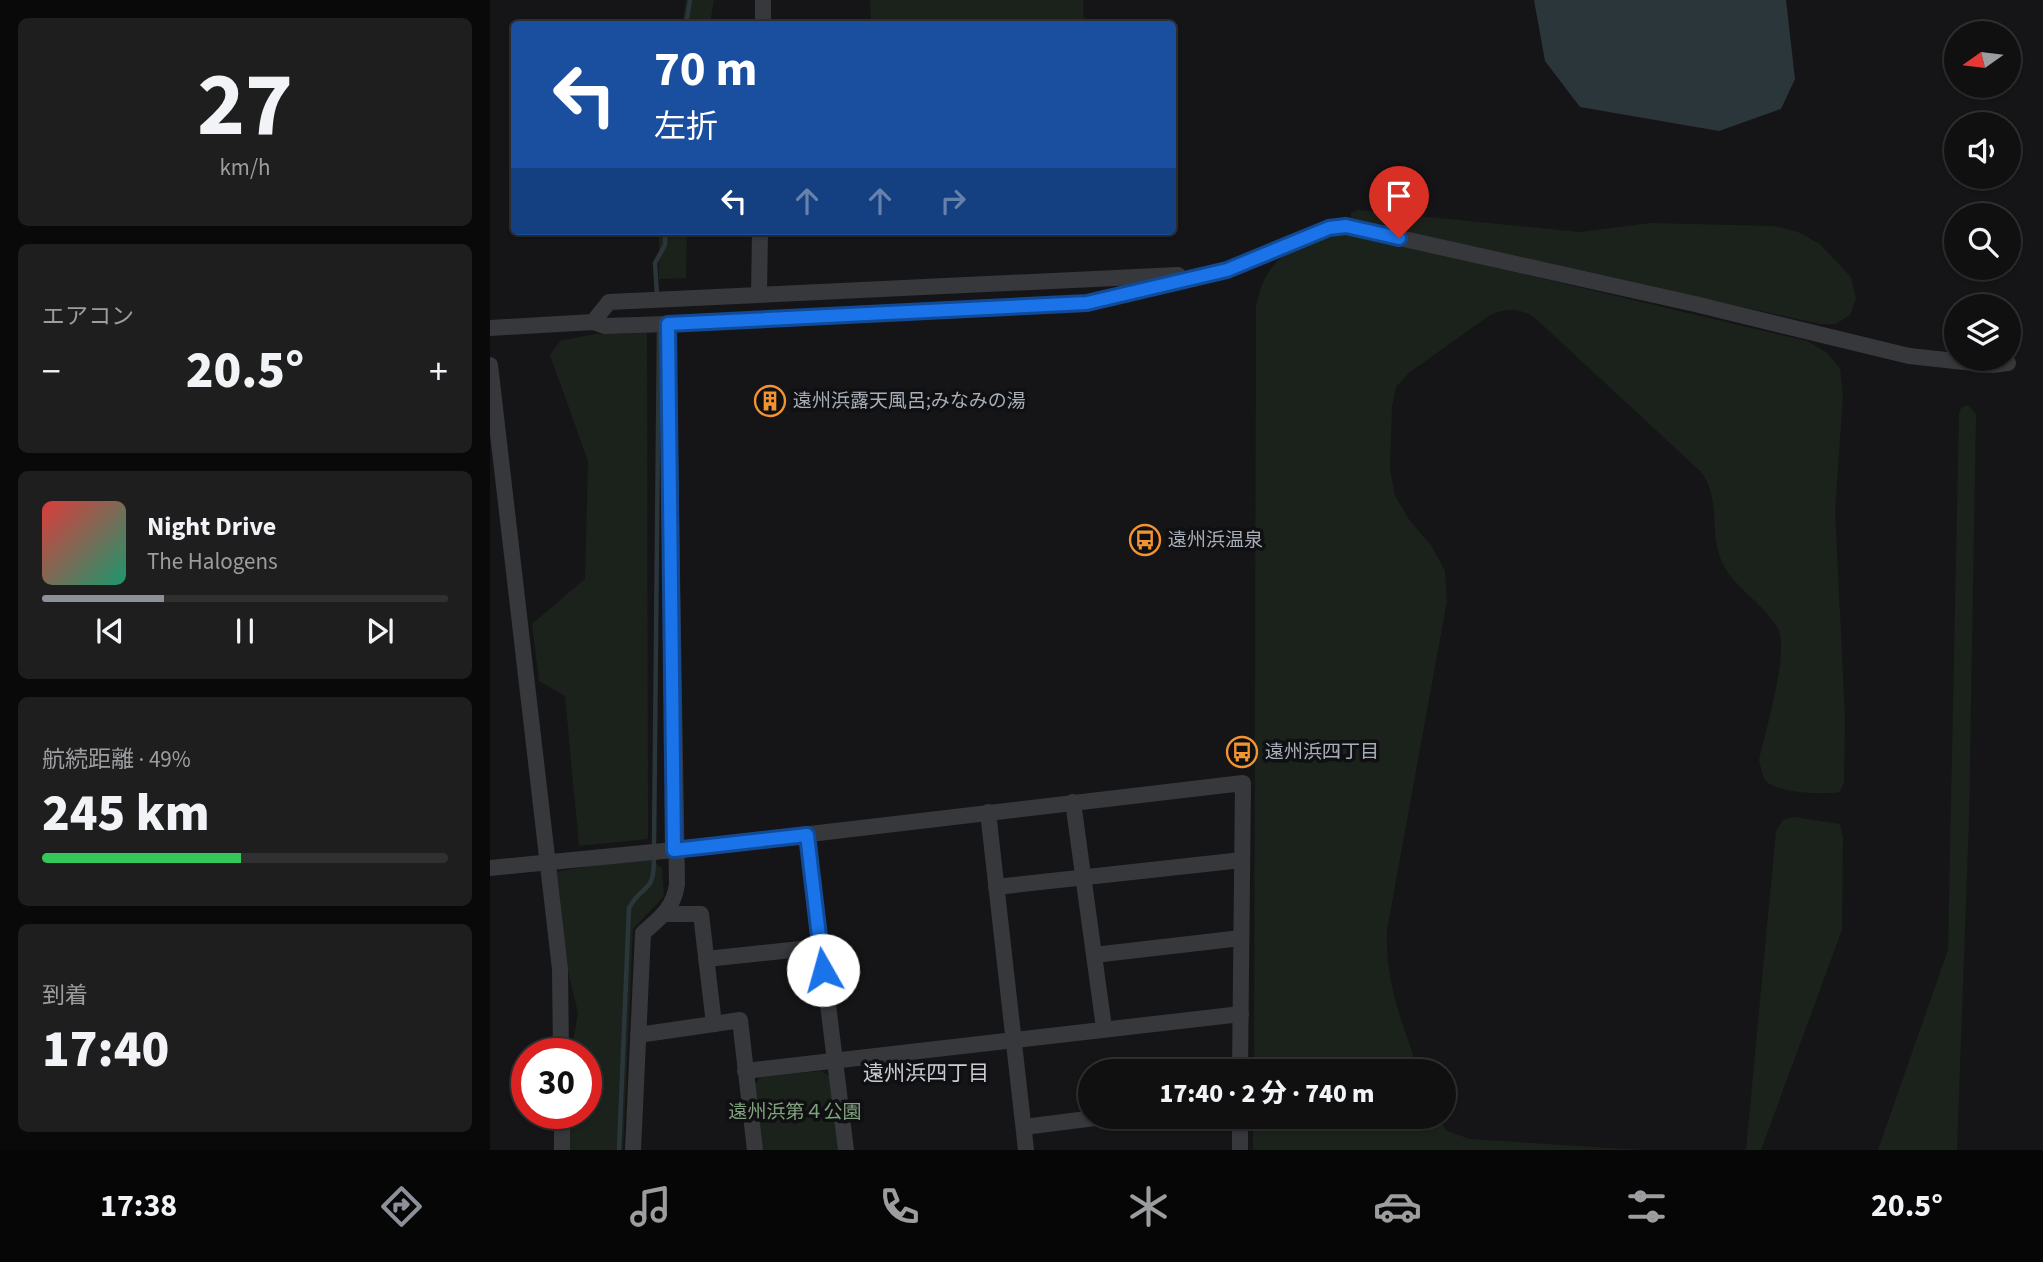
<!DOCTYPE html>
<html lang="ja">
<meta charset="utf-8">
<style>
:root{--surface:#101011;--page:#1e1e1f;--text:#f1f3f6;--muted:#9c9d9f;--line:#303031;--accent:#8c9099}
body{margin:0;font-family:"Source Sans 3","Noto Sans JP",sans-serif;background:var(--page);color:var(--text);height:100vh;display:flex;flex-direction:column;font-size:26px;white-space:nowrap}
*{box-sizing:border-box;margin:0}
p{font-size:23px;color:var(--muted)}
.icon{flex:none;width:38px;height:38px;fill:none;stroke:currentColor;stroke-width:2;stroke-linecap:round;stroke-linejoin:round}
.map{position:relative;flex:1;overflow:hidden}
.details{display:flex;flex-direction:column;gap:18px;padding:18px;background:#090909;width:490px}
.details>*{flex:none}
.hud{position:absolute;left:21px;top:21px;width:665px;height:214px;border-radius:7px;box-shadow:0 2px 5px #0004,0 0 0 2px var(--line);background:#1a4fa0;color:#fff;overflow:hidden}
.needle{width:46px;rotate:256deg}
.tools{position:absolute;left:1454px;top:21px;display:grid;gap:14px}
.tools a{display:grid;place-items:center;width:77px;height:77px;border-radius:50%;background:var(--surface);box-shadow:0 2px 5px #0004,0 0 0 2px var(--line);font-size:35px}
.speed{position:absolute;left:21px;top:1038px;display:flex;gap:14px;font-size:35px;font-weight:700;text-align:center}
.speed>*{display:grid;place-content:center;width:91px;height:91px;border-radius:50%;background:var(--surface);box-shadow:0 2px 5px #0004,0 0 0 2px var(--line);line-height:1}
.speed .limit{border:10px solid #d22;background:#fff;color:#111}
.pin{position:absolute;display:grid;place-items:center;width:60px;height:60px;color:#fff;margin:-72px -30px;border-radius:50% 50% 50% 0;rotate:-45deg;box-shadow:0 0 7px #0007}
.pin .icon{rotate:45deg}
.me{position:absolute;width:77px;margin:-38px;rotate:353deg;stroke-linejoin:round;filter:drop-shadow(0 0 5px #0008)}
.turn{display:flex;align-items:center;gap:24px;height:147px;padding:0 28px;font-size:32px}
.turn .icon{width:91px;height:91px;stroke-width:2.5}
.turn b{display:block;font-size:49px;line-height:60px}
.lanes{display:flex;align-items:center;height:66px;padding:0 28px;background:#0003;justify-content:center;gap:35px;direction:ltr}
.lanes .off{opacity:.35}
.big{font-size:52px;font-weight:800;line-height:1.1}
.details .tile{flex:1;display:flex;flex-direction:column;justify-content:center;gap:10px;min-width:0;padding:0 24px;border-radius:10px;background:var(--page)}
.details .dial{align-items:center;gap:0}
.dial b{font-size:91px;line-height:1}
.song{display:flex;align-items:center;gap:21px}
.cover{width:84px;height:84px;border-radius:10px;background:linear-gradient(135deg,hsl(0 70% 55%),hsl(160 70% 35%))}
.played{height:7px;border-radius:4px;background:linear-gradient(90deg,var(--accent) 30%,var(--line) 30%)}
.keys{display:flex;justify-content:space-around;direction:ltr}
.heat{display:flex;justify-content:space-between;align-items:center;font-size:38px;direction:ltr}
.charge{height:10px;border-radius:5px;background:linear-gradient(90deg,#34c759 49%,var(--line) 0)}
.trip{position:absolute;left:588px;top:1059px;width:378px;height:70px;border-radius:35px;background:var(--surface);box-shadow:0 2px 5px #0004,0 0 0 2px var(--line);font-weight:800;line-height:70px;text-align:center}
.dock{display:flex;height:112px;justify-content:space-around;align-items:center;background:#060607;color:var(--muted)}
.dock .icon{width:49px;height:49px}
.dock .on{color:var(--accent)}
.dock b{font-size:32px;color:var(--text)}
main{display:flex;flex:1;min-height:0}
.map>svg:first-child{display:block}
</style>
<main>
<section class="details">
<div class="tile dial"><b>27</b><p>km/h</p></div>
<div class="tile"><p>エアコン</p>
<div class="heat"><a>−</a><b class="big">20.5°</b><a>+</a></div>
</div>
<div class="tile">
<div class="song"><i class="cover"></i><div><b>Night Drive</b><p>The Halogens</p></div></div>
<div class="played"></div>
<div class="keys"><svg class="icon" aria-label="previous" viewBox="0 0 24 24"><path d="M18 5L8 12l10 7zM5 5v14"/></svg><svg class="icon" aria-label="pause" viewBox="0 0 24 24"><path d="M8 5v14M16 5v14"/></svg><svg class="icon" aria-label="next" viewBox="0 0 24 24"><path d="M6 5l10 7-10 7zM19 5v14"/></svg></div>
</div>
<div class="tile"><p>航続距離 · 49%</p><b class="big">245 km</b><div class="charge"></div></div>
<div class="tile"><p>到着</p><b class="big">17:40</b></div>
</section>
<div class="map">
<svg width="1553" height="1150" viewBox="0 0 1553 1150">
<rect width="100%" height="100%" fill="#151517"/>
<!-- green -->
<g fill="#1b221b">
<polygon points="196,0 224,0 220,24 192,24"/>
<polygon points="380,0 593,0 594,24 381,24"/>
<polygon points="868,210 1090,232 1160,223 1284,226 1308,232 1330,244 1361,277 1366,299 1360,315 1346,324 1330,324 866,223 861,218 861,213"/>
<polygon points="169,231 197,231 196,278 169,279"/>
<path d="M 855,235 L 876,237 L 1317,341 L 1336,352 L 1350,368 L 1353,396 L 1345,511 L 1355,717 L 1354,782 L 1350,792 C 1335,795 1288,793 1277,782 C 1272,776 1271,768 1269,760 C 1276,729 1296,663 1290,634 C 1289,628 1283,621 1279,616 C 1265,598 1243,585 1233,564 C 1218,534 1232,500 1211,472 L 1045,318 C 1029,308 1017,308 1000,315 L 920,372 L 906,387 L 902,407 L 900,469 L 905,496 L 920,521 L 941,545 L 955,571 L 957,601 L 897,930 C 895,982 912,1023 929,1071 L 764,1071 L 766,307 C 775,256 806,241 855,235 Z"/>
<polygon points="157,333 158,839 89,846 75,696 49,681 42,624 95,579 98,461 60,355 70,341 105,334"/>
<polygon points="1478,405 1486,414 1479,819 1467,1150 1388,1150 1458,950 1469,414 1471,408"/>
<polygon points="1304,817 1350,824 1353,837 1352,930 1271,1150 1256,1150 1286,831 1293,820"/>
<polygon points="155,856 172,868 174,896 143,929 133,1150 79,1150 80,1113 96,1113 96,1054 81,1053 88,1013 77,967 66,872"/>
<polygon points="331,1071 342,1078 350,1150 271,1150 264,1086 270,1077"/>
<polygon points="763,1117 947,1117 957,1131 980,1139 1152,1150 763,1150"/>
</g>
<!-- water -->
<polygon fill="#2b363b" points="1044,0 1296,0 1305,79 1291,109 1229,131 1090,107 1055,61"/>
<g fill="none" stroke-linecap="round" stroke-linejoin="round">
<!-- stream -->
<g stroke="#2b363b" stroke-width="4.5">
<polyline points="196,24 200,0"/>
<polyline points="167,295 165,263 175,245 175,231"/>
<polyline points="164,848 169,328"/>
<path d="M 129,1150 L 139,908 C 154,881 164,896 164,857"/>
</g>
<!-- minor -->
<g stroke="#36383c" stroke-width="16">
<polyline points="273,24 273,0"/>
<polyline points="269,294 270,231"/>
<polyline points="103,322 119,302 688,275"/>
<polyline points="0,328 103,322 115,326 178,324 597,303 737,270 839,228 856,226 1205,304 1419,356 1502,365 1518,363"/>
<polyline points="0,365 70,969 71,1054"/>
<polyline points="583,802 614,1028"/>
<polyline points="498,812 536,1150"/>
<polyline points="317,835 356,1150"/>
<polyline points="0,868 184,850 753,783 750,1071"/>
<polyline points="506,887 752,860"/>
<polyline points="175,914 211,914 224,1024 250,1020 265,1150"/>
<polyline points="604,955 751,938"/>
<polyline points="216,959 330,947"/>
<polyline points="148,1035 224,1024"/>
<polyline points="255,1071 751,1014"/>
<polyline points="534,1127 621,1116"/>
<polyline points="72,1150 72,1113"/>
<path d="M 143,1150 L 153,933 C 170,918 184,908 187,884 L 178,324"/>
<polyline points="750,1150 750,1116"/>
</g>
</g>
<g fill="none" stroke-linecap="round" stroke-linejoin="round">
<!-- route casing -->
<g stroke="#114b97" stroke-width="18">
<polyline id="route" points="333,970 317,835 184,850 178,324 597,303 737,270 839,228 856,226 909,238"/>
</g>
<!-- route -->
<use href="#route" stroke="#1a73e8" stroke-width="12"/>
</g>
<!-- icons -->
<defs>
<g id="building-ring" transform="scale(1.575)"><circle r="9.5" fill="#101012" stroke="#f29432" stroke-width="1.5"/><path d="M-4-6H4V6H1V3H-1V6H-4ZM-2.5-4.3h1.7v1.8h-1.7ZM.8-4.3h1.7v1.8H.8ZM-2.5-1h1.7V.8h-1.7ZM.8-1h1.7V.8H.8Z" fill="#f29432"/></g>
<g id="bus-ring" transform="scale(1.575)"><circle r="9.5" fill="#101012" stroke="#f29432" stroke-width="1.5"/><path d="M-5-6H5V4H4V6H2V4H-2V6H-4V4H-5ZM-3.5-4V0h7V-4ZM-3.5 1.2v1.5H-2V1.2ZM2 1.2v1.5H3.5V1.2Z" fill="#f29432"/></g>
</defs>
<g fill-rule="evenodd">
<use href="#building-ring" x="280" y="401"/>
<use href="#bus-ring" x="655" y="540"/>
<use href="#bus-ring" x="752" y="752"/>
</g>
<g text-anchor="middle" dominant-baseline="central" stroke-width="7" stroke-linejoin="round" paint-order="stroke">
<!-- poi labels -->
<g font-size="19" fill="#a7aeb7" stroke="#101012" text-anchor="start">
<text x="303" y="401">遠州浜露天風呂;みなみの湯</text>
<text x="678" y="540">遠州浜温泉</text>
<text x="775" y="752">遠州浜四丁目</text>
</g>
<!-- park labels -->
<g font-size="19" fill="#81a27e" stroke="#101012">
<text x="305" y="1112">遠州浜第４公園</text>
</g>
<!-- neighbourhood labels -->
<g font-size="21" fill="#c8ccd3" stroke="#101012">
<text x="436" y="1073">遠州浜四丁目</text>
</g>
</g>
</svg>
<div class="tools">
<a><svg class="needle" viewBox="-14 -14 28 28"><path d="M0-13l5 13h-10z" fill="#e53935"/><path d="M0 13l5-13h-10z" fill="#9c9d9f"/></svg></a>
<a><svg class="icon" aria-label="sound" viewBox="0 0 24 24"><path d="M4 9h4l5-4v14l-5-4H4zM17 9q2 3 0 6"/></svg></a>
<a><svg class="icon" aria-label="search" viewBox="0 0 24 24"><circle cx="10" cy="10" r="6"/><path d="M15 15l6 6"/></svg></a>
<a><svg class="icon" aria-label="layers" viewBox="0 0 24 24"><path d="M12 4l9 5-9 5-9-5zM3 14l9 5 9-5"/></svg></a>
</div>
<div class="speed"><div class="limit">30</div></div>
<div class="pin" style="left:909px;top:238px;background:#d93025"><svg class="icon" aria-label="arrive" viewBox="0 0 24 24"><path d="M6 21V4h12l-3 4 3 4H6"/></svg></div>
<svg class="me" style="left:333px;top:970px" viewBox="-20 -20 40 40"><circle r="19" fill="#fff"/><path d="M0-13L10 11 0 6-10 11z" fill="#1a73e8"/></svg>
<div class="trip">17:40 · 2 分 · 740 m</div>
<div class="hud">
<div class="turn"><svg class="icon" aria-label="left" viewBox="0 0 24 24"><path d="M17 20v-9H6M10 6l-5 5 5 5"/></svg><div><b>70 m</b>左折</div></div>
<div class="lanes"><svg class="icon" aria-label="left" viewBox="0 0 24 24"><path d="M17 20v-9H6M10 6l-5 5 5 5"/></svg><svg class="icon off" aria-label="ahead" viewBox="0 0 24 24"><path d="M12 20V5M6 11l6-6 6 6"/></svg><svg class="icon off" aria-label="ahead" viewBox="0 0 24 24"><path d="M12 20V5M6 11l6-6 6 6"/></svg><svg class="icon off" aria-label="right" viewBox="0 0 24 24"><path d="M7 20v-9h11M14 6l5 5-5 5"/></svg></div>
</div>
</div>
</main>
<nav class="dock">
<b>17:38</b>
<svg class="icon on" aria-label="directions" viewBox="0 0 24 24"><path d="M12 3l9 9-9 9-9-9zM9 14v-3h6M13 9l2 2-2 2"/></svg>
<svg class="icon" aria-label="music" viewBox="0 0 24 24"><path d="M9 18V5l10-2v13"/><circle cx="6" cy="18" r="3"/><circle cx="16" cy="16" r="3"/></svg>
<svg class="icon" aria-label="phone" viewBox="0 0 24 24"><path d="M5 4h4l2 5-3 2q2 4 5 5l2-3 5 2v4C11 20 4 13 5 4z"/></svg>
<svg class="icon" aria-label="climate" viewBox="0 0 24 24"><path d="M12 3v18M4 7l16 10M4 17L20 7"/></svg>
<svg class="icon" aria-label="car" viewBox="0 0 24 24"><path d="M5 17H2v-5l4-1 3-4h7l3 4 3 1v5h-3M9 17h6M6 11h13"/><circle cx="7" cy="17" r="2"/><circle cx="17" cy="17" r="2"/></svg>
<svg class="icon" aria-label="filters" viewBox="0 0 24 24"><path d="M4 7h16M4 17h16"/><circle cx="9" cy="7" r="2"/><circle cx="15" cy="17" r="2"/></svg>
<b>20.5°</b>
</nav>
